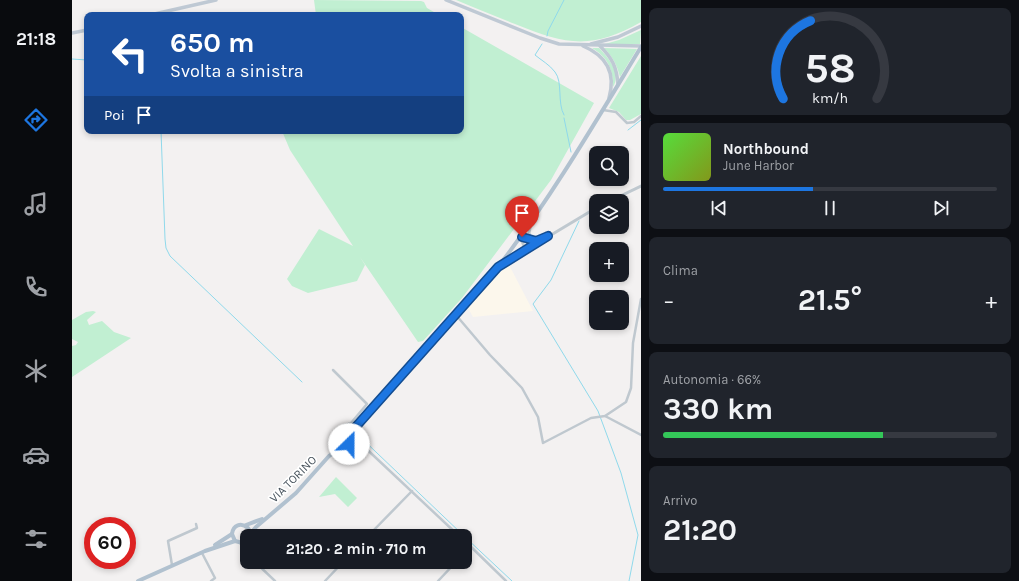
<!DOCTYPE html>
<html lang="it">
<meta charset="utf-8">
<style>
:root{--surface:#171b24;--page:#20242c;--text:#f1f3f6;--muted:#9ea1a6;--line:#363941;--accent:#1d76e1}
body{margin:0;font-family:Karla,sans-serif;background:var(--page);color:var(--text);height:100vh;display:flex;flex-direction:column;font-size:15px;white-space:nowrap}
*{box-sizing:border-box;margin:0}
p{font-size:13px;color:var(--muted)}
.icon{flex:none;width:22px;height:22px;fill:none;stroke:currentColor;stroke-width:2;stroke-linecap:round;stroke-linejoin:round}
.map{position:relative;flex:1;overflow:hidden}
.sheet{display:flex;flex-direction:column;gap:8px;padding:8px;background:#0d0f14;width:378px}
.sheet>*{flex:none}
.hud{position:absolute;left:12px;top:12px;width:380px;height:122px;border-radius:8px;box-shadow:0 2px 6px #0003;background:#1a4fa0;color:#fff;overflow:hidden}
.fabs{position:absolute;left:517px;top:146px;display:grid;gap:8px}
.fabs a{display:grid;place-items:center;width:40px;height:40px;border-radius:8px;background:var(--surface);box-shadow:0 2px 6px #0003;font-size:20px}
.speed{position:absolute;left:12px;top:517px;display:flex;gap:8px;font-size:20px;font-weight:700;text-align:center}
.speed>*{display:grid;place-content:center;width:52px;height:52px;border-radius:50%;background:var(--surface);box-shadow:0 2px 6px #0003;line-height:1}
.speed .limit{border:6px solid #d22;background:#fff;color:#111}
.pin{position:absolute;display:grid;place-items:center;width:34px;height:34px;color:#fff;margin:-41px -17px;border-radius:50% 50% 50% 0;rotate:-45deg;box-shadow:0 0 4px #0007}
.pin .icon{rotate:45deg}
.me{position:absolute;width:44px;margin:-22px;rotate:23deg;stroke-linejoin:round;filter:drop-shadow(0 0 3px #0008)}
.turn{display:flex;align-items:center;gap:14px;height:84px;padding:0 20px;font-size:18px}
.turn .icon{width:52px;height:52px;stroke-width:2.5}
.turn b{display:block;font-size:28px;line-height:34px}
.then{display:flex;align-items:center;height:38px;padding:0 20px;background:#0003;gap:8px;font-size:15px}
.big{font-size:30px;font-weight:700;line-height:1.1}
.sheet .card{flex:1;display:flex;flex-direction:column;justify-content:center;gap:6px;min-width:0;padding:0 14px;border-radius:8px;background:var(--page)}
.sheet .dial{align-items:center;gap:0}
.dial svg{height:104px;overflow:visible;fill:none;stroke:var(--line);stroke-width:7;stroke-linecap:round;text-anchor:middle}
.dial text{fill:var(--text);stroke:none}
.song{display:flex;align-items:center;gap:12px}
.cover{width:48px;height:48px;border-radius:6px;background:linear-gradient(135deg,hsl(110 70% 55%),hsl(70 70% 35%))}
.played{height:4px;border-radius:2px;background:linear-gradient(90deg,var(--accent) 45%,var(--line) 45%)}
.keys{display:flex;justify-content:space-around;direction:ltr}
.heat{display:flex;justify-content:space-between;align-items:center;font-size:22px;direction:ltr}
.charge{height:6px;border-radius:3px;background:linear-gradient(90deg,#34c759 66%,var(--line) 0)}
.trip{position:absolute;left:168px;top:529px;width:232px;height:40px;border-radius:8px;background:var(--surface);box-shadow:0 2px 6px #0003;font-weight:700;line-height:40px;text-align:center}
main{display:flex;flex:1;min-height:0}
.tab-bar{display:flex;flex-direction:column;width:72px;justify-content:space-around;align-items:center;background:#090b0e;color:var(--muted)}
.tab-bar .icon{width:28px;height:28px}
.tab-bar .on{color:var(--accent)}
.tab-bar b{font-size:18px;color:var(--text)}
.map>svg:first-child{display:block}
</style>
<main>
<nav class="tab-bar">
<b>21:18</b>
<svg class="icon on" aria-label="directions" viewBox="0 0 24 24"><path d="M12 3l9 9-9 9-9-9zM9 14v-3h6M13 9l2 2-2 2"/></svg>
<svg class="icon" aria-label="music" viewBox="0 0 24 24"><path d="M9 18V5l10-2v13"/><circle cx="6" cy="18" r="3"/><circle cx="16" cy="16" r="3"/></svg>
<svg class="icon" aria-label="phone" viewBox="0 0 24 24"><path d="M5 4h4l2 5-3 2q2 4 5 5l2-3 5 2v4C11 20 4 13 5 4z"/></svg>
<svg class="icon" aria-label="climate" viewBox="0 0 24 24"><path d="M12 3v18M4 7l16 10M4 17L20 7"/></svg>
<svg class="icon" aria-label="car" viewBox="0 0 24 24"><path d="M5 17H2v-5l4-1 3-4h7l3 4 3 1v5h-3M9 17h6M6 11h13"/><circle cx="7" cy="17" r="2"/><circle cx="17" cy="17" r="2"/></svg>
<svg class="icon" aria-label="filters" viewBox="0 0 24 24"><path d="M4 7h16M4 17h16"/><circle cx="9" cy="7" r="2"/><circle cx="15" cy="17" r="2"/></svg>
</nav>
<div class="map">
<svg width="569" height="581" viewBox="0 0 569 581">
<rect width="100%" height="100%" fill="#f3f1f1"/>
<!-- commercial -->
<polygon fill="#fcf7ec" points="436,263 461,311 401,317 396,308"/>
<!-- green -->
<g fill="#c1efd2">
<polygon points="242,0 349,1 352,2 355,8 367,15 244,15"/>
<path d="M 384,0 L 569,0 L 569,22 C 520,50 494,45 443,24 C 423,16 403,8 384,0 Z"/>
<polygon points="389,27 522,103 479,180 390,298 351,341 346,342 288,257 293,265 285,281 236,293 220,286 215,279 247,229 281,246 218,150 210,131 389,131"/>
<polygon points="569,30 568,44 533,44 547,40"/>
<path d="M 520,48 L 527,48 C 536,57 550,74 541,87 C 541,68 535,57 520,48 Z"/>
<path d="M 532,48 L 565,49 L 548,77 C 545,65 541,57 532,48 Z"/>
<polygon points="569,56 569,114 558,120 554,120 547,112 537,108"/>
<polygon points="21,311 24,312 15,320 17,325 30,321 42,332 59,338 0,377 0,346 4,345 6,342 0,339 0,320 14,312"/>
<polygon points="264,477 285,498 276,507 263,494 247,497"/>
</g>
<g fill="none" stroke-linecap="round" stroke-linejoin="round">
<!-- stream -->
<g stroke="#8fd9eb" stroke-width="1">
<polyline points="475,36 476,31 492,0"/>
<path d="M 470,44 L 463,55 C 469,60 478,65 483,72 C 491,82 485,103 492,115"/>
<polyline points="0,59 15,60"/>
<polyline points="492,118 499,152"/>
<polyline points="556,130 569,120"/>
<polyline points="89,131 93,239 94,248 98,256 230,382"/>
<polyline points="507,221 479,280 461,304 526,411 549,473 566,535 557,581"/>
<polyline points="283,432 392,536"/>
<polyline points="393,537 440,581"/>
</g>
<!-- minor -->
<g stroke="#bfc8cf" stroke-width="2.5">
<polyline points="531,110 544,112 555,123 562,122 569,116"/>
<polyline points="384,315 418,355 450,388 466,417 471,443 519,418 533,416 554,402 559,388 561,343 569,299"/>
<path d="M 261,370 L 295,404 L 279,423 C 271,426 269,423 268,435"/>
<polyline points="533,416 569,435"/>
<polyline points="272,425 272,435"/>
<polyline points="277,439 280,438 286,441 387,536"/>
<polyline points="275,446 280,441 285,441"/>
<polyline points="296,536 340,491"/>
<polyline points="393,541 434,581"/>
<polyline points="168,543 175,551"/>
<polyline points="130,553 143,578 139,581"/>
<polyline points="393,553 398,547"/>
<polyline points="183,562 203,581"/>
<polyline points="100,565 96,541 125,528 124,524"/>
<polyline points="253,581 271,562"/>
<polyline points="366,581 384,562"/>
</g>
<!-- tertiary -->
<g stroke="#bfc8cf" stroke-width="3">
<polyline points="538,201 569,186"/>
<polyline points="459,239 457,233 459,223"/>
<polyline points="459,247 452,246 448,237 467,241"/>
<polyline points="429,265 524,208"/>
</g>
<!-- secondary -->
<g stroke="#bfc9d4" stroke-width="3.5">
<polyline points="374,0 468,38 487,44 569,46"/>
<polyline points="78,15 144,0"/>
<polyline points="0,33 15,30"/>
<polyline points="519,44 546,37 569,26"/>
<path d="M 511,46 C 535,56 544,73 537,98"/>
<path d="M 528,46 C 540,58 545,67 546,85"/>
</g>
<!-- primary -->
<g stroke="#b1c1cf" stroke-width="4">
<circle cx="270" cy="441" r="7"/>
<path d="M 276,437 L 426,267 C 479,198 524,121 569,47"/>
<polyline points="174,525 190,519"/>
<polyline points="179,533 184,527 224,493 257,456 270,448"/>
<path d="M 175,541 L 171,543 L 163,541 L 160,534 C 161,525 169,522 176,528 L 179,534"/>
<polyline points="143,545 160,534"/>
<polyline points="66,581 133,551 163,541"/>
</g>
</g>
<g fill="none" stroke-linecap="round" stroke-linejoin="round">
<!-- route casing -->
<g stroke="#134d92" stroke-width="10">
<polyline id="route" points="277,444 276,437 280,431 426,267 476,236 464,241 450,237"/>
</g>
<!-- route -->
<use href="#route" stroke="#1d76e1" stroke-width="7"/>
</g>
<g text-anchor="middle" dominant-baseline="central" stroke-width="3.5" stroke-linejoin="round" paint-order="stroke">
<!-- street labels -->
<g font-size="12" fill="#49545e" stroke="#fff">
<text transform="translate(221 479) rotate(-45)">VIA TORINO</text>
</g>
</g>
</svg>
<div class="fabs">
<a><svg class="icon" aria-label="search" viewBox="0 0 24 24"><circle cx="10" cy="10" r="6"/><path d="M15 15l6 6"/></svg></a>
<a><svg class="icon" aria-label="layers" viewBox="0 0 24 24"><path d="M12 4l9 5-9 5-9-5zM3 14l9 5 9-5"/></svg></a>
<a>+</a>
<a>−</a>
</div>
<div class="speed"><div class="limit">60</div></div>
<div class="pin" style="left:450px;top:237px;background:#d93025"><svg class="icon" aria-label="arrive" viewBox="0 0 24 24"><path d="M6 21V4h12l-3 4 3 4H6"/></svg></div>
<svg class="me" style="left:277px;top:444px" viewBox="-20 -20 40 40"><circle r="19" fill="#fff"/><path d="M0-13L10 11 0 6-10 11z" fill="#1d76e1"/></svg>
<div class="trip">21:20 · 2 min · 710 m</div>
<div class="hud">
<div class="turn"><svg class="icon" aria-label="left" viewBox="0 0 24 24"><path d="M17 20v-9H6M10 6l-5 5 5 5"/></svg><div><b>650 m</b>Svolta a sinistra</div></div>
<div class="then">Poi<svg class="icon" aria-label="arrive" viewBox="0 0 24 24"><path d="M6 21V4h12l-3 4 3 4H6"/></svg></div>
</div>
</div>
<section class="sheet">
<div class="card dial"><svg viewBox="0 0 100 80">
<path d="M14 69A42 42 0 1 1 86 69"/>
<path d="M14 69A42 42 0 0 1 35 9" stroke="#1d76e1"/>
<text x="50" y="56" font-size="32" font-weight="700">58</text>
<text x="50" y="72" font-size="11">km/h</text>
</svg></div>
<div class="card">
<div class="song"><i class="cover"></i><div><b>Northbound</b><p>June Harbor</p></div></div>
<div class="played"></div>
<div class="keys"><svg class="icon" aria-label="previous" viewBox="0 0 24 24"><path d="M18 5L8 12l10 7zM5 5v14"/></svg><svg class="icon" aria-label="pause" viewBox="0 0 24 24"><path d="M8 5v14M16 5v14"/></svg><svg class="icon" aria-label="next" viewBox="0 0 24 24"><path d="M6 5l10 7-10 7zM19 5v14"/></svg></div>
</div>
<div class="card"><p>Clima</p>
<div class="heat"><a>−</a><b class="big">21.5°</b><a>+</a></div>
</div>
<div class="card"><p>Autonomia · 66%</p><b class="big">330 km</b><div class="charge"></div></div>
<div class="card"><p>Arrivo</p><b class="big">21:20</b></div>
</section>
</main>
